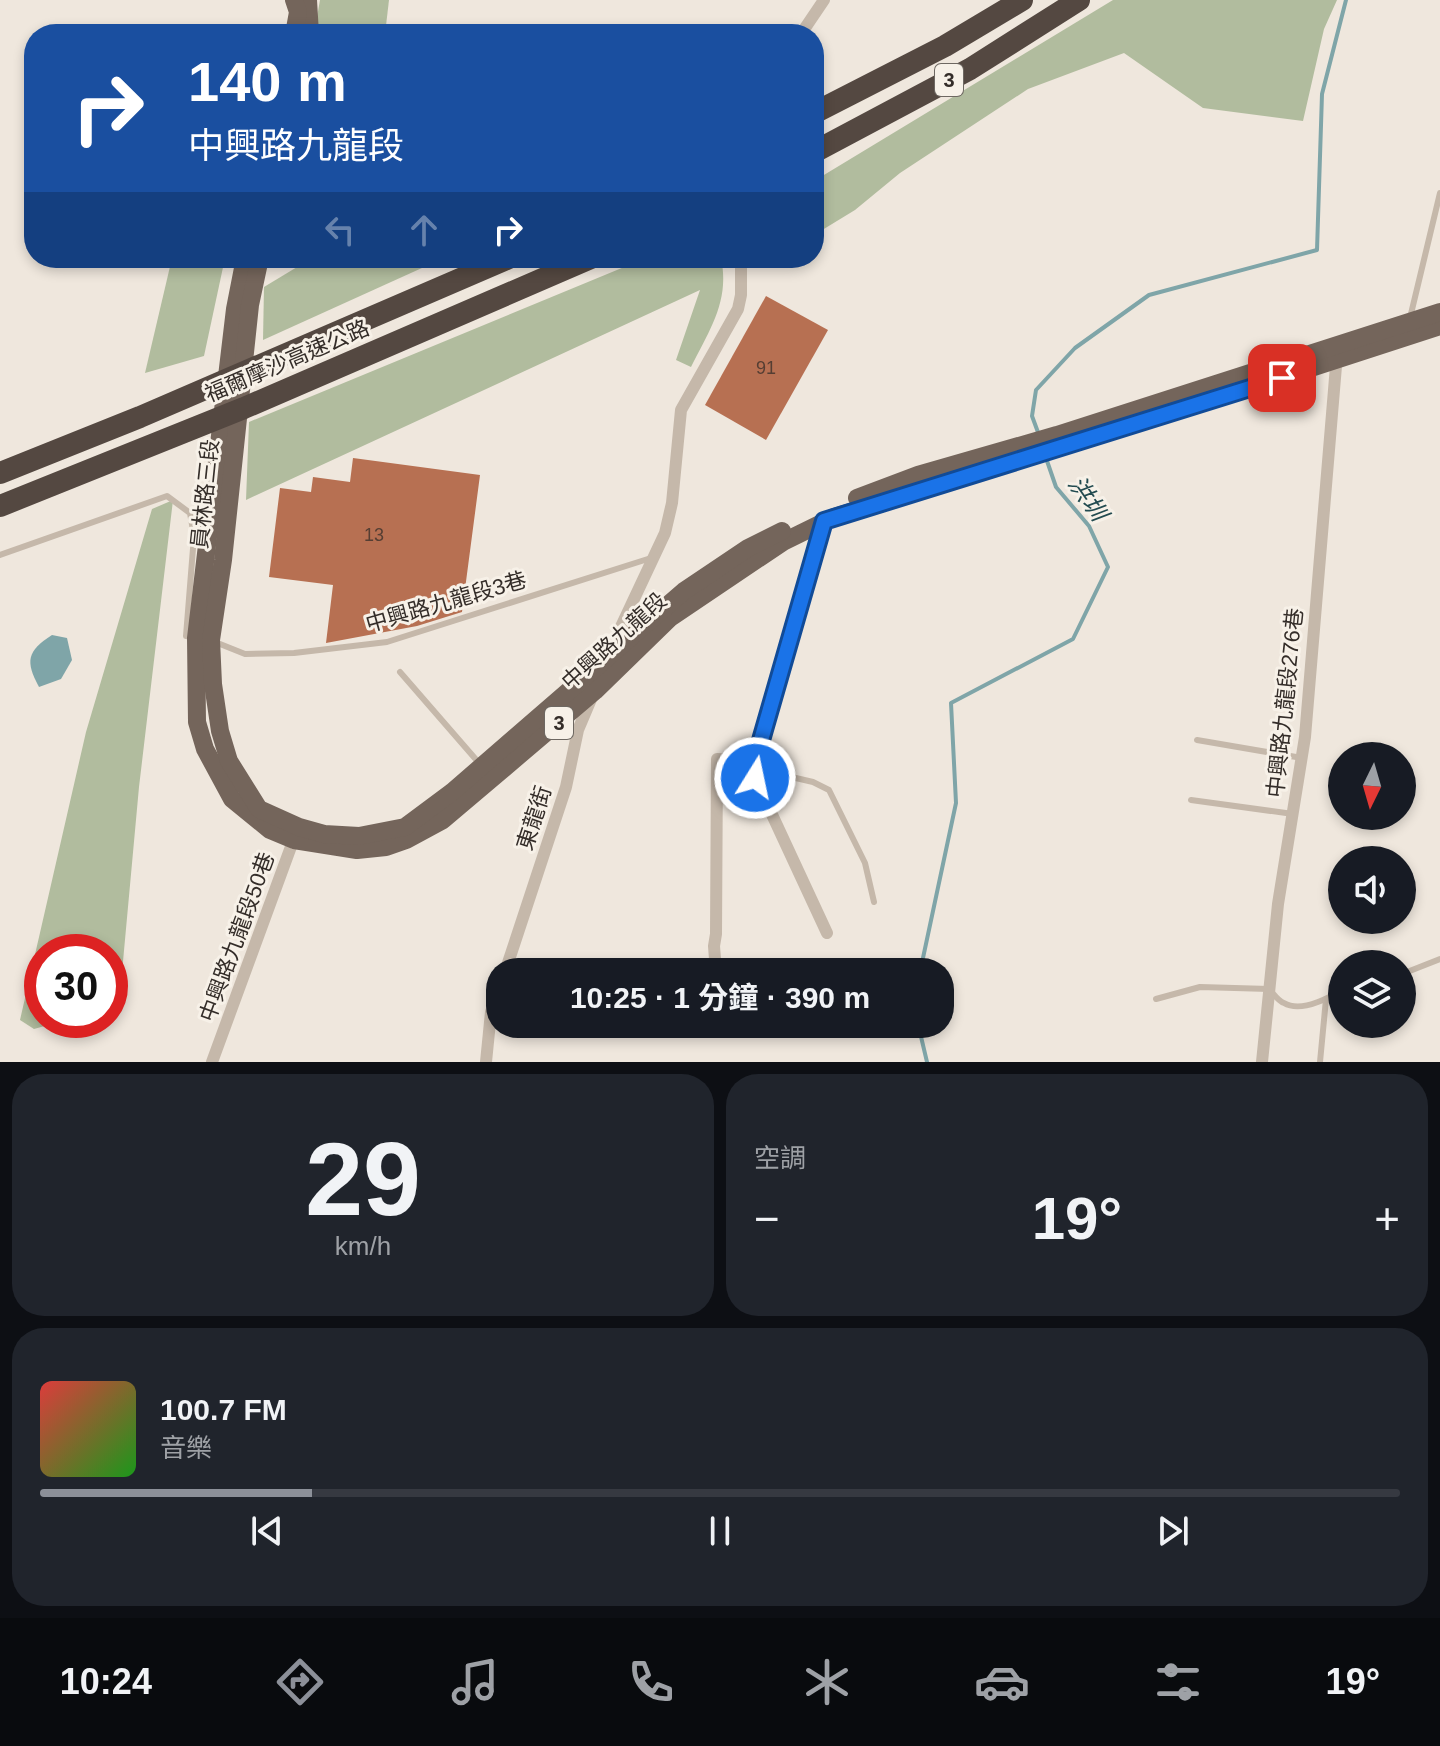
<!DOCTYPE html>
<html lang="zh-TW">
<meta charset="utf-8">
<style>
:root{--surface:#171b24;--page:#20242c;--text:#f1f3f6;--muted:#9ea1a6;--line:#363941;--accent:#8c9099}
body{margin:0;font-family:Helvetica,"Noto Sans TC",sans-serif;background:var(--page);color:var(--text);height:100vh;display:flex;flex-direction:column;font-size:30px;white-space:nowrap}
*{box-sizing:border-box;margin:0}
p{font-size:26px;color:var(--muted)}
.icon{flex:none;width:44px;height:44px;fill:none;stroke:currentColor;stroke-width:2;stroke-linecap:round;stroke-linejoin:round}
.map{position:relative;height:1062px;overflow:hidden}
.sheet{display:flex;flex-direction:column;gap:12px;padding:12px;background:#0d0f14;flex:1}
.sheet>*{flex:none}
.hud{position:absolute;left:24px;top:24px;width:800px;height:244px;border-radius:32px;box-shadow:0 4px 12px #0003;background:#1a4fa0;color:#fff;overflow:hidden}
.needle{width:52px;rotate:185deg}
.tools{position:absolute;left:1328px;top:742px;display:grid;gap:16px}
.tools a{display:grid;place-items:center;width:88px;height:88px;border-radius:50%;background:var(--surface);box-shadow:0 4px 12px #0003;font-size:40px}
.speed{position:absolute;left:24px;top:934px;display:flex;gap:16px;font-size:40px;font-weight:700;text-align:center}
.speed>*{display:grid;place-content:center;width:104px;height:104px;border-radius:50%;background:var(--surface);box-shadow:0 4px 12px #0003;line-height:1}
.speed .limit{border:12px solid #d22;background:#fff;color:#111}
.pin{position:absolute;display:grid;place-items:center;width:68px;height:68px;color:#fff;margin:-34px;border-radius:16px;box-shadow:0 4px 12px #0006}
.me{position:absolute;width:88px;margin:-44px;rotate:10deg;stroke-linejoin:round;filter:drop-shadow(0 0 6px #0008)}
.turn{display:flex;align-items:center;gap:28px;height:168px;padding:0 32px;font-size:36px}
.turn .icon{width:104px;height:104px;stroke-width:2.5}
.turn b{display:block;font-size:56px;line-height:68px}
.lanes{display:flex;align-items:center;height:76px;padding:0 32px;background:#0003;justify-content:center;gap:40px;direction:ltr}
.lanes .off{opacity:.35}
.big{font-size:60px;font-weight:700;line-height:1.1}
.sheet .widget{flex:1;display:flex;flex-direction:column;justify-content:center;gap:12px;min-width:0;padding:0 28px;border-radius:32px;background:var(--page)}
.sheet .dial{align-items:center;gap:0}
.dial b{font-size:104px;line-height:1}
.song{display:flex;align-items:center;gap:24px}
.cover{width:96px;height:96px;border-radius:12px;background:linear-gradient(135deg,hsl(0 70% 55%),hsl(120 70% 35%))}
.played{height:8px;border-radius:4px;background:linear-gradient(90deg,var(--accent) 20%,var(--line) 20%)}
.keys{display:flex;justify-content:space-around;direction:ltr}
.heat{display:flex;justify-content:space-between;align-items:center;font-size:44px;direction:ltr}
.sheet .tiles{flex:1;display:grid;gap:12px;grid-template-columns:1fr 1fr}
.widget:last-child{grid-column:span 2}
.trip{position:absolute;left:486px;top:958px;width:468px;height:80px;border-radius:32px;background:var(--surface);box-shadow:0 4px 12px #0003;font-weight:700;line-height:80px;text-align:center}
.dock{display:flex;height:128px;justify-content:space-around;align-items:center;background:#090b0e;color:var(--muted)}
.dock .icon{width:56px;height:56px}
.dock .on{color:var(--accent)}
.dock b{font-size:36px;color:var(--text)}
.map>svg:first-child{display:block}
</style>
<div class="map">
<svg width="1440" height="1062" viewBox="0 0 1440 1062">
<rect width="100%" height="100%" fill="#efe7dd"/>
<!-- green -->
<g fill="#b1bc9e">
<polygon points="320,0 389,0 385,34 314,34"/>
<polygon points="1113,0 1337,0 1324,29 1303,121 1203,108 1124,53 1028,89 900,173 855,210 814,235 814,181"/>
<polygon points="172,258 225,258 204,356 145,373"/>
<polygon points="312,258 444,258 263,340 264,287"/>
<path d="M 646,258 L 721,258 C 730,301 710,329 691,367 L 676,360 L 700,290 L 246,500 L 249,422 Z"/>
<polygon points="173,500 139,787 119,1005 110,1007 110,952 42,952 42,1020 66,1020 34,1029 20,1020 86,732 152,509"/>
</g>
<!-- water -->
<path fill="#7fa5a8" d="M 52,635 L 67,638 L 72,660 L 61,679 L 39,687 C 25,661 27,651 52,635 Z"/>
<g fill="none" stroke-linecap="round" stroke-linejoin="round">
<!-- stream -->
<g stroke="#7fa5a8" stroke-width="4">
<polyline points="1039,435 1032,416 1036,390 1075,348 1149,295 1317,250 1322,94 1346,0"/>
<polyline points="920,972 956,803 951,703 1073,639 1108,567 1089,526 1056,487 1046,458"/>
<polyline points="918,1024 927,1062"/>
</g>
</g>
<!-- building -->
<g fill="#b77052">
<polygon points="766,296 828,330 766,440 705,405"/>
<polygon points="353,458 480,475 462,612 417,626 326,643 333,585 269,577 280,488 311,492 313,477 350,482"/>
</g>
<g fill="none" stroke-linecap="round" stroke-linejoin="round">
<!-- service -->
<g stroke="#c5b8aa" stroke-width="6">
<polyline points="1410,318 1440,193"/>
<polyline points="822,529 753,768 813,782 829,790 865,863 874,902"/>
<polyline points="0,555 167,496 190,513 194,536 186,636 192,637"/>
<polyline points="215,642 245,654 294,653 387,642 651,558"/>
<polyline points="400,672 479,763"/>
<polyline points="1197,740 1302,758"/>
<polyline points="1191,800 1293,814"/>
<polyline points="1402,974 1440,959"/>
<path d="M 1156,999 L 1200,987 L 1269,989 C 1273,993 1278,1001 1284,1003 C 1301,1013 1327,999 1342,990"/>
<polyline points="1320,1062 1326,999"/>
</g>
<!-- minor -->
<g stroke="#c5b8aa" stroke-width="12">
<polyline points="801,34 824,0"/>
<polyline points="610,650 665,533 672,503 681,410 738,309 741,295 741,258"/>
<polyline points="505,972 566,787 578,730 592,697"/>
<polyline points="716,972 714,946 716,934 717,759 753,761 755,778 827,933"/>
<polyline points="212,1062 296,833"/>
<polyline points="486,1062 491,1012 500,986"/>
<polyline points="1262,1062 1278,904 1305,737 1337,354"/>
</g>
<!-- primary -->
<g stroke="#74655b" stroke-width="18">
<polyline points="308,0 310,34"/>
<polyline points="294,34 298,12 294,0"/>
<polyline points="245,258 235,309 196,638 197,722 205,749 232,799 270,830 294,840 357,850 386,847 406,840 443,820 595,691 670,618 783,542 834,517 1228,395 1440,326"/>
<polyline points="260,258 250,305 223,560 211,640 213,684 220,731 229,761 259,809 299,827 324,834 359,836 405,827 452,792 684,591 748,548 782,531"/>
<polyline points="857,498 918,475 1057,435 1440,312"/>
</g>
<!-- motorway -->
<g stroke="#544841" stroke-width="22">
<polyline points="814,113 945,46 1022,0"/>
<polyline points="814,152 970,69 1079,0"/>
<polyline points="0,473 140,417 509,258"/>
<polyline points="0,506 244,408 591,258"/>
</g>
</g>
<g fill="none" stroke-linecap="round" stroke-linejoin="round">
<!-- route casing -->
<g stroke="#114b97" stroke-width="20">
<polyline id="route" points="755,778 753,768 824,521 1282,378"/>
</g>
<!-- route -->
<use href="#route" stroke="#1a73e8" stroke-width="14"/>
</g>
<g text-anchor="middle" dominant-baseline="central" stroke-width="6" stroke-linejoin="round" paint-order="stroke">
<!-- number labels -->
<g font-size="18" fill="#553e33">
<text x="766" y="368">91</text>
<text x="374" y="535">13</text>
</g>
<!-- shield labels -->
<g fill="#f7f1e8" stroke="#6e6862" stroke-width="2">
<rect x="935" y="64" width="28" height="32" rx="6"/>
<rect x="545" y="707" width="28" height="32" rx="6"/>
</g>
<g font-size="20" font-weight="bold" fill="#342d29">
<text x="949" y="80">3</text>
<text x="559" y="723">3</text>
</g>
<!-- street labels -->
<g font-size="22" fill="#342d29" stroke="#f7f1e8">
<text transform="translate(287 361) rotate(-23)">福爾摩沙高速公路</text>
<text transform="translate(205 494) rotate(-84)">員林路三段</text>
<text transform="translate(446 602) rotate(-16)">中興路九龍段3巷</text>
<text transform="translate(614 641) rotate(-42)">中興路九龍段</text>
<text transform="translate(1285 703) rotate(-84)">中興路九龍段276巷</text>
<text transform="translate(534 818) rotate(-72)">東龍街</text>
<text transform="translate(237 937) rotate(-70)">中興路九龍段50巷</text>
</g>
<!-- water labels -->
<g font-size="24" font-style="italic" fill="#234b50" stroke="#f7f1e8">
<text transform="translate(1088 498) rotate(55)">洪圳</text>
</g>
</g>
</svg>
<div class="tools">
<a><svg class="needle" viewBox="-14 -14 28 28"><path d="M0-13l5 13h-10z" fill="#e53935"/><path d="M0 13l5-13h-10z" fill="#9ea1a6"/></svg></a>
<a><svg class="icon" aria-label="sound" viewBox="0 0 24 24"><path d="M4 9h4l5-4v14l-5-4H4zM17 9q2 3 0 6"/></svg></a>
<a><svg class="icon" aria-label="layers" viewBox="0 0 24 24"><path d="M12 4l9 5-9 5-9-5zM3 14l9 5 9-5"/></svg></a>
</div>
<div class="speed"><div class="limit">30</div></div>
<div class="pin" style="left:1282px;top:378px;background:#d93025"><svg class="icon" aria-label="arrive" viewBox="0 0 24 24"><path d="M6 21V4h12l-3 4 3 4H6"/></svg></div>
<svg class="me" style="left:755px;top:778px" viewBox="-20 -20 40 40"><circle r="17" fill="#1a73e8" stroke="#fff" stroke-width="3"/><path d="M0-11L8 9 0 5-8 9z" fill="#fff"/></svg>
<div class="trip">10:25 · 1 分鐘 · 390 m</div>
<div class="hud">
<div class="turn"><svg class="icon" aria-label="right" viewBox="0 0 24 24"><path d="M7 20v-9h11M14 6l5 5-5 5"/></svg><div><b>140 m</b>中興路九龍段</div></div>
<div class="lanes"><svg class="icon off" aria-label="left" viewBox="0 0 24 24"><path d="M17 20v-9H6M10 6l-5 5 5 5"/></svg><svg class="icon off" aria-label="ahead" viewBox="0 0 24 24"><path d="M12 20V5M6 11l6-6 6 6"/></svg><svg class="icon" aria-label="right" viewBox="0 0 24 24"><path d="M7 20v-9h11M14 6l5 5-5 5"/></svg></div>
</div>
</div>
<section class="sheet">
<div class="tiles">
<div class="widget dial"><b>29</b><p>km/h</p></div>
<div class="widget"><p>空調</p>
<div class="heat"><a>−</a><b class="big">19°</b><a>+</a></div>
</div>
<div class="widget">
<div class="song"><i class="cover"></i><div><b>100.7 FM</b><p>音樂</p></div></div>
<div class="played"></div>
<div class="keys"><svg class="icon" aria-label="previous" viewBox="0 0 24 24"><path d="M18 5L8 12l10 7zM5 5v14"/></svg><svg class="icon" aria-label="pause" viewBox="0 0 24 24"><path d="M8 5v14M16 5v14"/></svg><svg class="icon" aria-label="next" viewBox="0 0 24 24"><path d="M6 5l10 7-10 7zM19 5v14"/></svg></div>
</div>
</div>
</section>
<nav class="dock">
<b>10:24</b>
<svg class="icon on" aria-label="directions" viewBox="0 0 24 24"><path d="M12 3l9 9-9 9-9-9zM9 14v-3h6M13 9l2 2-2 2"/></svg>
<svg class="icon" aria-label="music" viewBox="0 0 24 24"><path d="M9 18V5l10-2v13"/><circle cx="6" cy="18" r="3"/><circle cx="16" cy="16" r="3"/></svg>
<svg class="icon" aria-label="phone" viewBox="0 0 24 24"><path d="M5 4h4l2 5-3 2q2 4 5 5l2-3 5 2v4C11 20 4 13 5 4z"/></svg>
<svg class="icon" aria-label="climate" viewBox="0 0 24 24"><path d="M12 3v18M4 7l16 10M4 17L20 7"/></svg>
<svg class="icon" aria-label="car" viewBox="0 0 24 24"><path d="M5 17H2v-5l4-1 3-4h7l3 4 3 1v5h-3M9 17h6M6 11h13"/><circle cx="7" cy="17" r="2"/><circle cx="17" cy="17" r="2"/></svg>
<svg class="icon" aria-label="filters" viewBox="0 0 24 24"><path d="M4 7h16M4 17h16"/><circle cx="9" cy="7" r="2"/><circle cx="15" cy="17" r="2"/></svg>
<b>19°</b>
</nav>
